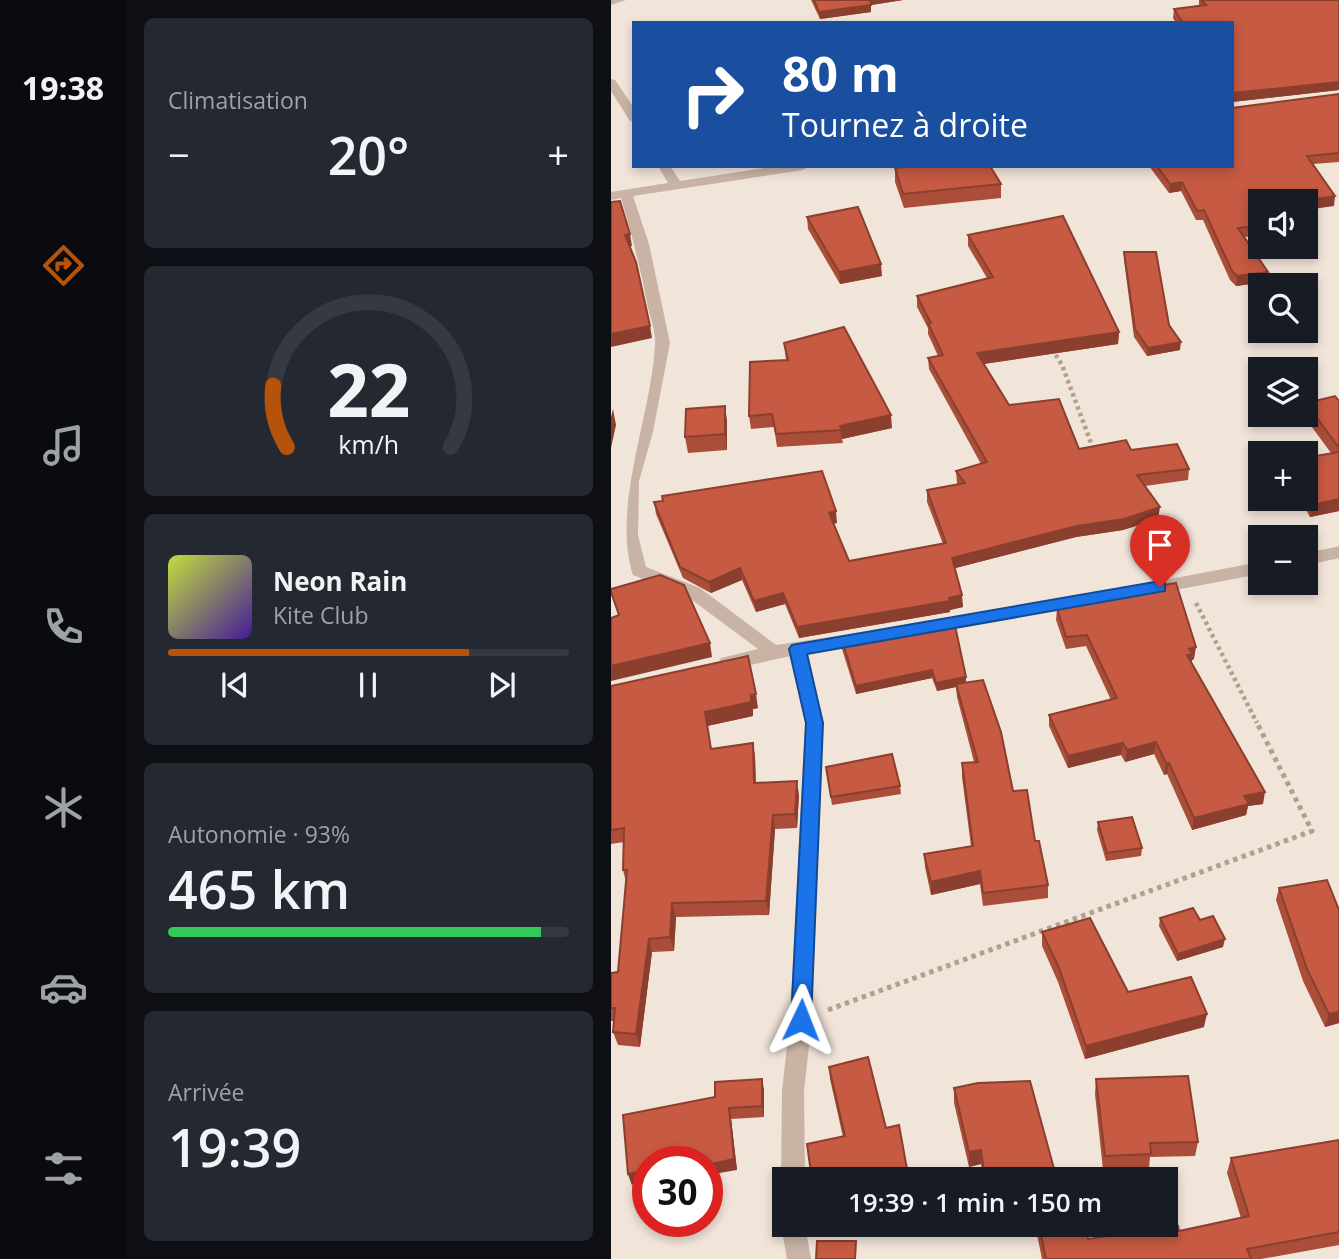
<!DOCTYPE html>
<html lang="fr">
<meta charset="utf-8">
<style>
:root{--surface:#171b24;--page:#242831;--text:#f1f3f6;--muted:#9ea1a6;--line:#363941;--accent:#b45309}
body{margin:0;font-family:"Open Sans",sans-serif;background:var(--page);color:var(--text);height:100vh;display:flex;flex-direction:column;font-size:26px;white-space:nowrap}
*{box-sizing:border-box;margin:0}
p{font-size:23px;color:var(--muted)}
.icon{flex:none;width:38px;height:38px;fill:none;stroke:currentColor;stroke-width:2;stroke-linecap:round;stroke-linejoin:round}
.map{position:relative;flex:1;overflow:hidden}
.details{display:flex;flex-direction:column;gap:18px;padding:18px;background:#0d0f14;width:485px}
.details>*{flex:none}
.top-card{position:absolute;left:21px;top:21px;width:602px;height:147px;border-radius:0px;box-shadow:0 4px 10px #0003;background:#1a4fa0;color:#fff;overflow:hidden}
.tools{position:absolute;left:637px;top:189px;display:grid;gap:14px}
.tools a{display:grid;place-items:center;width:70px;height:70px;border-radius:0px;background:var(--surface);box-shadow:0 4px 10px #0003;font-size:35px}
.speed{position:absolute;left:21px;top:1146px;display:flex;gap:14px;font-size:35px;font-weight:700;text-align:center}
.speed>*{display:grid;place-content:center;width:91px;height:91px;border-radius:50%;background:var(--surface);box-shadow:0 4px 10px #0003;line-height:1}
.speed .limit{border:10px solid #d22;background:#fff;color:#111}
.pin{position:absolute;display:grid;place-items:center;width:60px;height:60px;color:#fff;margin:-72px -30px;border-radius:50% 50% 50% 0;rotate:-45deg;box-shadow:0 0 7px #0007}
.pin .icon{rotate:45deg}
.me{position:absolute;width:77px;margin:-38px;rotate:2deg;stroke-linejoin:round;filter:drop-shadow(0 0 5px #0008)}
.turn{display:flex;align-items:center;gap:24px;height:147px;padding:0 35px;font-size:32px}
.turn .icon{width:91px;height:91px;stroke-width:2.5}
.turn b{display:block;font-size:49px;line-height:60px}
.big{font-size:52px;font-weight:600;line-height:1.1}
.details .card{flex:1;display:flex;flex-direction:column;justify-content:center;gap:10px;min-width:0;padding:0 24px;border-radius:10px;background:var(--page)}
.details .dial{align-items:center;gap:0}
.dial svg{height:182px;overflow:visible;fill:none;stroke:var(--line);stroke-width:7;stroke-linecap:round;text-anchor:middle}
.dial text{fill:var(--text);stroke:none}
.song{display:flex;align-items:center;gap:21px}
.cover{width:84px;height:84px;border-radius:10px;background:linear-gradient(135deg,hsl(70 70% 55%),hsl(260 70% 35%))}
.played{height:7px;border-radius:4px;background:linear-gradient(90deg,var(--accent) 75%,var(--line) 75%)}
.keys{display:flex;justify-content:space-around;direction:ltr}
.heat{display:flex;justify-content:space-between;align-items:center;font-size:38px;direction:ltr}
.charge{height:10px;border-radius:5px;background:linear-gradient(90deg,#34c759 93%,var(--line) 0)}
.trip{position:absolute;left:161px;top:1167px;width:406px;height:70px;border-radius:0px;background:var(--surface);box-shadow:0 4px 10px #0003;font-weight:600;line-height:70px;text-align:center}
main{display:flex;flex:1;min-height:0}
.menu{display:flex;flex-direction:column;width:126px;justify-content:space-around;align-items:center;background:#090b0e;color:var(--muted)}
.menu .icon{width:49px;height:49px}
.menu .active{color:var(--accent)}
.menu b{font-size:32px;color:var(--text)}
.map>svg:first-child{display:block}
</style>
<main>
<nav class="menu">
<b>19:38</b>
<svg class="icon active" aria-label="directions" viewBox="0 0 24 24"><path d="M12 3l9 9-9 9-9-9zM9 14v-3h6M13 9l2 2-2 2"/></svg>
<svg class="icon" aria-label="music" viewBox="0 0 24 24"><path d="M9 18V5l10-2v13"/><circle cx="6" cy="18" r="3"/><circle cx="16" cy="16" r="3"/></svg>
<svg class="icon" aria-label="phone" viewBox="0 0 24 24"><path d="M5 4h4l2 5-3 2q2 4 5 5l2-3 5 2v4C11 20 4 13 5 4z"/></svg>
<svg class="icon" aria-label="climate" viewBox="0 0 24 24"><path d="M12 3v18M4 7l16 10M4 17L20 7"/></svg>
<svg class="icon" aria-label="car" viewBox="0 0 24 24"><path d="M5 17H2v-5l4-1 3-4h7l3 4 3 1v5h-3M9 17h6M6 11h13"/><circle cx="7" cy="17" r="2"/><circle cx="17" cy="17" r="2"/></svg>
<svg class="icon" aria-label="filters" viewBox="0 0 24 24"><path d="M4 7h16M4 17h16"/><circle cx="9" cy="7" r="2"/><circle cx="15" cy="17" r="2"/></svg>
</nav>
<section class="details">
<div class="card"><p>Climatisation</p>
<div class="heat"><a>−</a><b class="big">20°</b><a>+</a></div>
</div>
<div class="card dial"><svg viewBox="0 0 100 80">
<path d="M14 69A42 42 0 1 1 86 69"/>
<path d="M14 69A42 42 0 0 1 8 42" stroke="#b45309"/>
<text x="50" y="56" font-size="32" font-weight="700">22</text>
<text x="50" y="72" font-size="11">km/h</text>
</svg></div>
<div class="card">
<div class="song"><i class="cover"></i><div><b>Neon Rain</b><p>Kite Club</p></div></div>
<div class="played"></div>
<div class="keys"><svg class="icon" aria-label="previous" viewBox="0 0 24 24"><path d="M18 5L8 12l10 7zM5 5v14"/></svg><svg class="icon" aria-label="pause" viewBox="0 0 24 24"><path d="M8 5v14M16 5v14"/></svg><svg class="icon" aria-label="next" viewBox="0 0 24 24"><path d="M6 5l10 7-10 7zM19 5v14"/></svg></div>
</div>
<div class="card"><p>Autonomie · 93%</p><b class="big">465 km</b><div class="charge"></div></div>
<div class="card"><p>Arrivée</p><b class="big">19:39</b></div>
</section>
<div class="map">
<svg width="729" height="1259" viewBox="0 0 729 1259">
<rect width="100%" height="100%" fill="#f1e4d9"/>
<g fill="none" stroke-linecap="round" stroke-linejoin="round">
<!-- path-far1 -->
<g stroke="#b59d90" stroke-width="4.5" stroke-dasharray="3.5 3.5" stroke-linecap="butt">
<polyline points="441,349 451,365 483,451"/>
<polyline points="526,521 559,563"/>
<polyline points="585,603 646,723"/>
</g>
<!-- path -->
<polyline stroke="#b59d90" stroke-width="5" stroke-dasharray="4.5 4.5" stroke-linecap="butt" points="217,1010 701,831 645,721"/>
<!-- minor -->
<g fill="#c9b3a5" fill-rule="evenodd">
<polygon points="0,0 15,0 0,5"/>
<polygon points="0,79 4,80 23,108 23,122 19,121 0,91"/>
<path d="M 47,166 L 59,166 L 69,181 L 166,166 L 198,166 L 192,170 L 22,196 L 38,244 L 59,343 L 42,432 L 28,481 L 27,535 L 35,567 L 89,588 L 165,645 L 253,632 L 262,638 L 253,644 L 197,653 L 212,723 L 201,1020 L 193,1091 L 194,1180 L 173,1180 L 173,1187 L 170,1180 L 171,1091 L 179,1020 L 194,723 L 180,656 L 116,670 L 110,668 L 107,663 L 110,658 L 147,649 L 77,597 L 22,575 C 0,508 41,414 44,344 C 45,333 40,319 37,308 C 30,270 21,235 10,198 L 0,200 L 0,192 L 57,183 Z"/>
<polygon points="729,546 729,558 695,565 695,553"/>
<polygon points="649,562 649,574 543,594 534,588 543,582"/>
<polygon points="491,591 497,593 500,597 497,601 322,632 313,626 322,620"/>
<polygon points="173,1217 173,1225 194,1225 200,1259 176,1259 170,1225"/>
</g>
</g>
<!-- wall -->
<g fill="#aa4d39">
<polygon points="200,0 292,0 260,5 260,12 209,19"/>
<polygon points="588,0 728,0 728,90 621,102 621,23 565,23 562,18 563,9 588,6"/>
<polygon points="728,94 728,162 702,164 723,206 649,201 649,236 633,237 655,282 625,286 619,280 592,220 585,220 570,191 558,193 538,166 621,166"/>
<polygon points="284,168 390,184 390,198 293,208 284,182"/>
<polygon points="196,217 271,276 229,284 197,229"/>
<polygon points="357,235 508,332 507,344 372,364 398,405 468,449 520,450 578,469 577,480 534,486 547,519 512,530 465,537 344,568 352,607 339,610 339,612 188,638 174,604 145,612 131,580 100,593 72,578 45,514 43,502 226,523 222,524 238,561 332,544 316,502 316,490 347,485 346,483 345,471 370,464 318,369 317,358 327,356 317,334 317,328 306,307 306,296 376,278 357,246"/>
<polygon points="513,252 569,350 536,356 523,337 513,260"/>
<polygon points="173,343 281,428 231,439 232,443 166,447 163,427 140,429 138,416 175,360"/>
<polygon points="728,401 728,511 699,517 689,499 695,499 695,468 697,468 699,457 720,453 692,415 695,415 695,402"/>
<polygon points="114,406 116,422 116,450 77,453 74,437"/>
<polygon points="467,599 583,659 581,660 580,663 652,804 637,806 635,815 581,830 556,774 553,775 543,754 514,762 510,755 457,768 438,726 438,715 500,700 475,646 455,649 445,620 446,608 467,605"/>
<polygon points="231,640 355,677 355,682 424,841 437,885 437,898 372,906 369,884 320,895 314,867 313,854 360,846 351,777 351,763 363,762 346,697 345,687 326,691 321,678 245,694 231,649"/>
<polygon points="0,686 147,708 142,709 142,716 96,726 100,749 142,743 144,757 145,783 188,795 186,828 164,829 158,915 65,917 63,951 41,952 29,1047 7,1045 2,1032 3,1021 0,1021 0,973 7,972 15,882 12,870 13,842 0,844"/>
<polygon points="215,767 289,786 290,794 221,805"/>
<polygon points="487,822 531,848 530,856 495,861 486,830"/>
<polygon points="668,888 728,910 728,1023 714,1027 692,981 665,900"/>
<polygon points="549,918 589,920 612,947 566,961 548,926"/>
<polygon points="431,932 517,992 593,1027 474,1059 447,982 431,946"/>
<polygon points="218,1067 275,1128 232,1137 219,1079"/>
<polygon points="485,1079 587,1142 584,1156 539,1157 538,1168 492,1170 484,1094"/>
<polygon points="343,1088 445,1176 456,1180 372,1180 370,1164 358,1167 343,1103"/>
<polygon points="153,1089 153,1117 120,1119 126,1170 37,1162 37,1181 21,1185 17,1174 12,1115"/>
<polygon points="728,1140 728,1245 650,1259 431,1259 424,1225 467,1225 470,1236 477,1239 568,1231 630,1218 616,1173 620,1158"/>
</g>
<!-- shaded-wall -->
<g fill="#8b3f2e">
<polygon points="259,0 292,0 260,5 260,12 209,19 208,12"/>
<polygon points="728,82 728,90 621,102 622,93"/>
<polygon points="571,182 570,191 558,193 559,184"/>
<polygon points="724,196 723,206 695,210 695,201"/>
<polygon points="19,234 21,246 16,247 14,235"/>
<polygon points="270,264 271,276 229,284 228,272"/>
<polygon points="657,272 655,282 625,286 626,276"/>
<polygon points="39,326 41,338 0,347 0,334"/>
<polygon points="508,332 507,344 366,365 366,353"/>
<polygon points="570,342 569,350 536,356 537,348"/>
<polygon points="114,406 116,422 116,450 114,434"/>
<polygon points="2,409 5,425 0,448 0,417"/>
<polygon points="280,415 281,428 231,439 229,426"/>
<polygon points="728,499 728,511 699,517 702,505"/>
<polygon points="549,507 547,519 512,530 465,537 341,569 341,558 466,526"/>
<polygon points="225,511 226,523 219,524 218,513"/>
<polygon points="129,568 131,580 100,593 98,582"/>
<polygon points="172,593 174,604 145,612 143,601"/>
<polygon points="351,595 352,607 339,610 339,612 188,638 186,627"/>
<polygon points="99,643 101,657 0,681 0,666"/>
<polygon points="585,647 583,659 581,660 580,665 576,655 578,649"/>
<polygon points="321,670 321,678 245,694 245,686"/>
<polygon points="355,677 355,685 345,684 345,687 326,691 325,683"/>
<polygon points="145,694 147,708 142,709 142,716 96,726 94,712"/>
<polygon points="545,742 543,754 514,762 516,750"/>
<polygon points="142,743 144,757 145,797 143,783"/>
<polygon points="512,743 510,755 457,768 457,756"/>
<polygon points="555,763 558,763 556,774 553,775"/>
<polygon points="186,781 188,795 186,828 184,814"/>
<polygon points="654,792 652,804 637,806 635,815 581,830 583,818 633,796"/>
<polygon points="162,815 164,829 158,915 155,901"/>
<polygon points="369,871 369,884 320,895 320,882"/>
<polygon points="61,903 65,917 63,951 59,937"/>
<polygon points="38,939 41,952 29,1047 25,1034"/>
<polygon points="614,939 612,947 566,961 567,954"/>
<polygon points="728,1012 728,1023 714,1027 718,1014"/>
<polygon points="596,1014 593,1027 474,1059 475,1046"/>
<polygon points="151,1079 153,1089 153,1117 151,1106"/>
<polygon points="118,1108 120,1119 126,1170 96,1175 96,1165"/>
<polygon points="370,1150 370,1164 358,1167 358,1152"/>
<polygon points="37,1170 37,1181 21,1185 17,1174"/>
</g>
<!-- building -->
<g fill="#c65a42" stroke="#8b3f2e" stroke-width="2">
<polygon points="203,0 259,0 260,5 208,12"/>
<polygon points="590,0 728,0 728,82 622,93 621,95 621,23 572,23 563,9 595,5"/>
<polygon points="728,94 728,153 696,156 724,196 693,201 649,201 649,226 627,228 657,272 626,276 621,271 593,210 586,211 571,182 559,184 546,166 621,166 621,108"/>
<polygon points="304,166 379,166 390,184 292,194 284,168"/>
<polygon points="9,201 19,234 14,235 25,262 39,326 0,334 0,202"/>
<polygon points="247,207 270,264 228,272 196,217"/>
<polygon points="452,216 508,332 366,353 398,405 448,399 468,449 515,440 520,450 566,444 578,469 526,475 549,507 513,519 466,526 341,558 351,595 338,598 339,601 186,627 172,593 143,601 129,568 98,582 69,567 43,502 52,501 51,496 211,471 225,511 218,513 238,561 335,543 316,490 354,483 345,471 376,462 317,358 332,355 317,323 320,323 306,296 382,277 357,235"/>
<polygon points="513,252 545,252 558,325 570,342 537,348 524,329"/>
<polygon points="233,327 280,415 229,426 231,430 165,434 161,414 138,416 139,362 177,360 173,343"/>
<polygon points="724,396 728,401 728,448 695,403"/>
<polygon points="114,406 114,434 74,437 75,409"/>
<polygon points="728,452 728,499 702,505 695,492 695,468 705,467 699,457"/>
<polygon points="49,575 73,585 99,643 0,666 0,618 8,615 0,592 0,589"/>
<polygon points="565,583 585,647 578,649 582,654 576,655 654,792 633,796 638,804 583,818 558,763 555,763 545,742 516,750 512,743 457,756 438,715 506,698 476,635 455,637 446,608 469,605 467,599"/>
<polygon points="343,621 355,677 325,683 321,670 245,686 231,640"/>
<polygon points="137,656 145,694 140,695 140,702 94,712 100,749 142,743 143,783 186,781 184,814 162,815 155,901 61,903 59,937 38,939 25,1034 2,1032 4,1008 0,1008 0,973 7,972 16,870 12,870 13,828 0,830 0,686"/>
<polygon points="372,680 390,732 402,791 416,790 424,841 428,841 437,885 372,893 369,871 320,882 313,854 362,846 351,763 367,762 345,684"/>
<polygon points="281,754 289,786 220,797 215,767"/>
<polygon points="521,817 531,848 496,853 487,822"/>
<polygon points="716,880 728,910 728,1012 718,1014 696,969 668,888"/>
<polygon points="582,908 589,920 602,916 614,939 567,954 549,918"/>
<polygon points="479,918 517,992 580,977 596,1014 475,1046 448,968 431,932"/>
<polygon points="257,1057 275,1128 288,1125 298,1180 201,1180 196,1144 234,1136 218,1067"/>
<polygon points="577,1076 587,1142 539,1143 540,1154 494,1156 485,1079"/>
<polygon points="151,1079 151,1106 118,1108 123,1159 96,1165 96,1162 37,1162 37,1170 17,1174 12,1115 104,1097 104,1082"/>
<polygon points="419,1081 445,1176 455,1174 456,1180 374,1180 370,1150 358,1152 343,1088 367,1083"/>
<polygon points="728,1140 728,1232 636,1249 640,1259 435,1259 428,1225 467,1225 470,1236 476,1235 477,1239 567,1226 568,1231 638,1216 620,1158"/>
<polygon points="206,1241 245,1241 244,1259 205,1259"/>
</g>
<!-- route -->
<polygon fill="#1a73e8" stroke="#114b97" stroke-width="2" points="549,581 554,583 554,591 196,654 212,723 200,1020 197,1026 190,1029 183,1026 180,1020 195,723 178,649 181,645"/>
</svg>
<div class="tools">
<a><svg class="icon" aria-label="sound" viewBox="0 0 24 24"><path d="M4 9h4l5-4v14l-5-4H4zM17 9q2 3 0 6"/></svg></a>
<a><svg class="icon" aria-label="search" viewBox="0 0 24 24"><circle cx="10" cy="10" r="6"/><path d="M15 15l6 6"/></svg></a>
<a><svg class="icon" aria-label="layers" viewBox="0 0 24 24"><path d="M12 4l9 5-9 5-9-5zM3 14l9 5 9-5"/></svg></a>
<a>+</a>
<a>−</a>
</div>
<div class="speed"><div class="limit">30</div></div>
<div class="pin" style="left:549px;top:587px;background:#d93025"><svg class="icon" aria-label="arrive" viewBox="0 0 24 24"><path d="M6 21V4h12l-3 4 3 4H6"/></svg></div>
<svg class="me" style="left:190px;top:1020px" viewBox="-20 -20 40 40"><path d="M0-17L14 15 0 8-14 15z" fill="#1a73e8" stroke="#fff" stroke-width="4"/></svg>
<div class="trip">19:39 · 1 min · 150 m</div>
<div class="top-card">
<div class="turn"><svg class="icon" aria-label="right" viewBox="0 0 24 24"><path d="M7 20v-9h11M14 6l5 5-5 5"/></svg><div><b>80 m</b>Tournez à droite</div></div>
</div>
</div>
</main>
